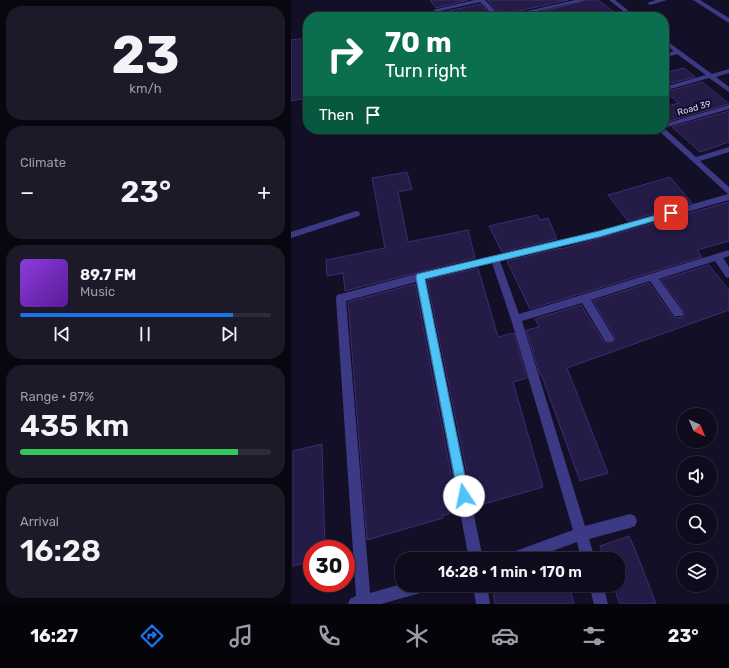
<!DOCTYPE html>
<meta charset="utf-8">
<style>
:root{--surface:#0e0b1c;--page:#1c1929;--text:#f1f3f6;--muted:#9b9ba3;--line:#2e2b3b;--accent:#1a73e8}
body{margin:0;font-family:Rubik,sans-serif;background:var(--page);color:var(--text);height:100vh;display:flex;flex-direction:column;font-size:15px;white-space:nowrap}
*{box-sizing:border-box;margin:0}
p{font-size:13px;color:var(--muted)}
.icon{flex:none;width:22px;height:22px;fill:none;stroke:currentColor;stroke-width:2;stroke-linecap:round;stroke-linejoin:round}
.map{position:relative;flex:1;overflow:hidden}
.side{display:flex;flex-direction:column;gap:6px;padding:6px;background:#08060f;width:291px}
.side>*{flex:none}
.guide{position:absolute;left:12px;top:12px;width:366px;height:122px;border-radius:16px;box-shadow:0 1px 3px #0004,0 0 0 1px var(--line);background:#0b6e4f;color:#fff;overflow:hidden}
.needle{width:26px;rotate:136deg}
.controls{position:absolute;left:386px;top:408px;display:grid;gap:8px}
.controls a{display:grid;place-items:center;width:40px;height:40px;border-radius:50%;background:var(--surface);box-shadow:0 1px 3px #0004,0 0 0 1px var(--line);font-size:20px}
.speed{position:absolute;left:12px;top:540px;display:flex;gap:8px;font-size:20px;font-weight:700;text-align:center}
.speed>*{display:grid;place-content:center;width:52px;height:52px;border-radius:50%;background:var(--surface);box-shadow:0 1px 3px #0004,0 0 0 1px var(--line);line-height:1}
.speed .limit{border:6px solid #d22;background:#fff;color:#111}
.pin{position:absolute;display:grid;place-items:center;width:34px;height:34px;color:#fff;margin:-17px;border-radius:8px;box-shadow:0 2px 6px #0006}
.me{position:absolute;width:44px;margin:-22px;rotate:349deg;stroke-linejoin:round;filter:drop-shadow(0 0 3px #0008)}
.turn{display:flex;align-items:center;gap:14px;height:84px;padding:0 16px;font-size:18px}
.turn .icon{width:52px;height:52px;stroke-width:2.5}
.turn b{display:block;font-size:28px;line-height:34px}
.then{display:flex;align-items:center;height:38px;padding:0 16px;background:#0003;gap:8px;font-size:15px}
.big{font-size:30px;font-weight:600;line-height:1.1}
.side .widget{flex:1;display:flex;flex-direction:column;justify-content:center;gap:6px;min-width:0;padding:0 14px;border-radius:16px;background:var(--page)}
.side .dial{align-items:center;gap:0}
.dial b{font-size:52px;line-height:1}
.song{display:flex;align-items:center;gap:12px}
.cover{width:48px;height:48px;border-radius:6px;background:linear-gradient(135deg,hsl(270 70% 55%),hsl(270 70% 35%))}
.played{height:4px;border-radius:2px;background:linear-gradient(90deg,var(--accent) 85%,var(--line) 85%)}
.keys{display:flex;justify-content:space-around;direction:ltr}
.heat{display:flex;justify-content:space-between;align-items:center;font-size:22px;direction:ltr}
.charge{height:6px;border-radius:3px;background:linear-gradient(90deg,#34c759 87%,var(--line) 0)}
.trip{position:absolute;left:104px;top:552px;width:230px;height:40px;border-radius:16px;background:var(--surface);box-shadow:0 1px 3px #0004,0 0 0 1px var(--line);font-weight:600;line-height:40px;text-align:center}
.menu{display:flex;height:64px;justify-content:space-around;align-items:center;background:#06040b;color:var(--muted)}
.menu .icon{width:28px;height:28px}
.menu .active{color:var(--accent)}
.menu b{font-size:18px;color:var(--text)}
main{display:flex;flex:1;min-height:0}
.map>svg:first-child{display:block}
</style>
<main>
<section class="side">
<div class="widget dial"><b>23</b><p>km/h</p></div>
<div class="widget"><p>Climate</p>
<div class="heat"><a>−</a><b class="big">23°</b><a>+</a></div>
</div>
<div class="widget">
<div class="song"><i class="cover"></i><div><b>89.7 FM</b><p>Music</p></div></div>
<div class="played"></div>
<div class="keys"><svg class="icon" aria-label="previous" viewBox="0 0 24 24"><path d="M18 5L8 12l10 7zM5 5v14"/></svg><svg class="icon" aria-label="pause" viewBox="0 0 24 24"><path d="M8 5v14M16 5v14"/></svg><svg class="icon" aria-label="next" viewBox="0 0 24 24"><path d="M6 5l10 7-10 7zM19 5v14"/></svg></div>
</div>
<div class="widget"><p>Range · 87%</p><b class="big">435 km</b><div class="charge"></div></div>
<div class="widget"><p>Arrival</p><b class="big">16:28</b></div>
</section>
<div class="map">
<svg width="438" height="604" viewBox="0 0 438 604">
<rect width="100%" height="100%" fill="#130f26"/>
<!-- building -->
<g fill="#241b47" stroke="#3b2d73">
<polygon points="139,0 177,0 145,8"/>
<polygon points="196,0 277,0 210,15"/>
<polygon points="296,0 307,0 323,12 304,17 228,17"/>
<polygon points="189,4 202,17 153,17 149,13"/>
<polygon points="17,38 17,98 0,101 0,40"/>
<polygon points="393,68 404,77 373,85 373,73"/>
<polygon points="411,82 438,104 375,122 373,120 373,107 388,103 375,92"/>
<polygon points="438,111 438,142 409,152 381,127"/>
<polygon points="116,172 121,189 107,192 117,242 177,230 184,258 54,291 52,273 36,276 35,260 94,248 81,178"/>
<polygon points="379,177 401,203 337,221 317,195"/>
<polygon points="438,202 438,241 406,250 411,257 239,309 216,261 270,248 270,249"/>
<polygon points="246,215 249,220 257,218 266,239 211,252 198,226"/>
<polygon points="418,265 438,290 438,310 276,368 317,473 289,481 250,374 249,375 235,330 248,327 244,319 290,305 313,342 322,342 324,337 302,301 358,283 382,317 391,318 393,313 392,309 370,280"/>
<polygon points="187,268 207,337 223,333 236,378 222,382 252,487 183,507 136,280"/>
<polygon points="124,284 167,511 151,516 152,518 76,540 57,302"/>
<polygon points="31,444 34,549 21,549 21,561 2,566 2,451"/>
<polygon points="338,536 346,554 365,604 329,604 322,585 327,585 327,559 313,559 309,546"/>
<polygon points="201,585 278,585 283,604 204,604"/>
</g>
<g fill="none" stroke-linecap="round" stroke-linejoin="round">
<!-- minor -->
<g fill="#3d3a85" fill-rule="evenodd">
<polygon points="183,0 194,0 210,17 204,17 189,2 145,12 142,10"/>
<polygon points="284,0 295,0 221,17 210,17"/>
<polygon points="318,0 324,0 345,17 338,17 335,14 323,17 313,17 332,11"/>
<polygon points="365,0 376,0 359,5 356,3"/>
<polygon points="402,0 409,0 438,18 438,23"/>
<polygon points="373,39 421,74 438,69 438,73 425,77 438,87 438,92 418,78 373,91 373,87 415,75 386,54 373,58 373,54 383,51 373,44"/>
<polygon points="438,105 438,109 373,128 405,157 438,147 438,152 409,161 438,187 438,200 308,237 209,261 228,314 438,250 438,256 432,258 438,267 438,278 435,277 424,261 368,279 391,310 392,313 391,316 383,316 359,281 300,300 323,338 322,341 318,342 314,341 291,303 231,321 294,526 339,514 344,516 346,521 344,526 339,528 298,539 304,559 290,559 286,542 240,559 214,559 216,554 282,530 220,319 201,263 134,279 192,559 178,559 125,282 55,301 79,593 111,584 140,585 138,590 133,592 90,604 57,604 59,599 65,596 45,298 46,295 129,273 308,231 437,194 366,129 373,129 373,124"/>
<polygon points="65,211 68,212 69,214 68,216 0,238 0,232"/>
<polygon points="182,585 196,585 199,604 185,604"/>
<polygon points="298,585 312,585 317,604 303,604"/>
</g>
</g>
<!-- route -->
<polygon fill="#4fc3f7" stroke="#337fa1" points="380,211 384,213 383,215 308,237 134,279 178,496 177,500 173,502 168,500 125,277 126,274 308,231"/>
<g text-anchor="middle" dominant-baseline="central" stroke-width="4" stroke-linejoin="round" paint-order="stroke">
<!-- far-street labels -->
<g font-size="9" fill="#d9d4ff" stroke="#130f26">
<text transform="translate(403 108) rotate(-16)">Road 39</text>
</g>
</g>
</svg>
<div class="controls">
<a><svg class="needle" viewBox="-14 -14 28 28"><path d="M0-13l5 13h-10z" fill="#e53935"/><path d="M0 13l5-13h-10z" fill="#9b9ba3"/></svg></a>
<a><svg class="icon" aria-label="sound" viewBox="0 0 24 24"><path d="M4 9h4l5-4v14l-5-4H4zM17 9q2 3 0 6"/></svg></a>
<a><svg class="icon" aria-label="search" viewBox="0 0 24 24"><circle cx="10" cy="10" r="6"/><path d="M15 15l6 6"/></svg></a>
<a><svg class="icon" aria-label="layers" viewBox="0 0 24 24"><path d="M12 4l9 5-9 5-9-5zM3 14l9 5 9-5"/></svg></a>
</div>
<div class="speed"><div class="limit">30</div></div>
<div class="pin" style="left:380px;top:213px;background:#d93025"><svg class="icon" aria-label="arrive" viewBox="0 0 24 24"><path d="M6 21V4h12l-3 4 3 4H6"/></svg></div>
<svg class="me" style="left:173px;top:496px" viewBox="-20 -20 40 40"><circle r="19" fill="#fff"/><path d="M0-13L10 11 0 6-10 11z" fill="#4fc3f7"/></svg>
<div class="trip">16:28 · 1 min · 170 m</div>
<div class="guide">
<div class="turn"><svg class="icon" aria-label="right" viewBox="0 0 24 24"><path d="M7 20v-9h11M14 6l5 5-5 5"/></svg><div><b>70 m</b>Turn right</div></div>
<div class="then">Then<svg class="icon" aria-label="arrive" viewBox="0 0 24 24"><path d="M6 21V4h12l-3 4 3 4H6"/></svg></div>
</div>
</div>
</main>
<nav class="menu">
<b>16:27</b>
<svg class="icon active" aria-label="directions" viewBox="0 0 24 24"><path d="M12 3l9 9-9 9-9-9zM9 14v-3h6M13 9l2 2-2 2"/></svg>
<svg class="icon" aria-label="music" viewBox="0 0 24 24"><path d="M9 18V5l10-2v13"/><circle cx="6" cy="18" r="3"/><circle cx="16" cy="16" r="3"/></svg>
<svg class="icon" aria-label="phone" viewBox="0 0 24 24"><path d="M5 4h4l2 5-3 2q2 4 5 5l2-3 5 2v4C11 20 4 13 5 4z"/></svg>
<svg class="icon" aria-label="climate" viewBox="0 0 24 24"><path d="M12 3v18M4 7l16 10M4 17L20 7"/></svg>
<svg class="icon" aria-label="car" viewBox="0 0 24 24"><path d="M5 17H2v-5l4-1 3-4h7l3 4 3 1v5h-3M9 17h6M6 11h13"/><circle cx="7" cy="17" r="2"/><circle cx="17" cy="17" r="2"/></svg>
<svg class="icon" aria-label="filters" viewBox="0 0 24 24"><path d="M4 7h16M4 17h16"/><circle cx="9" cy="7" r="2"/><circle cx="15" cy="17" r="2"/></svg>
<b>23°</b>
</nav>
